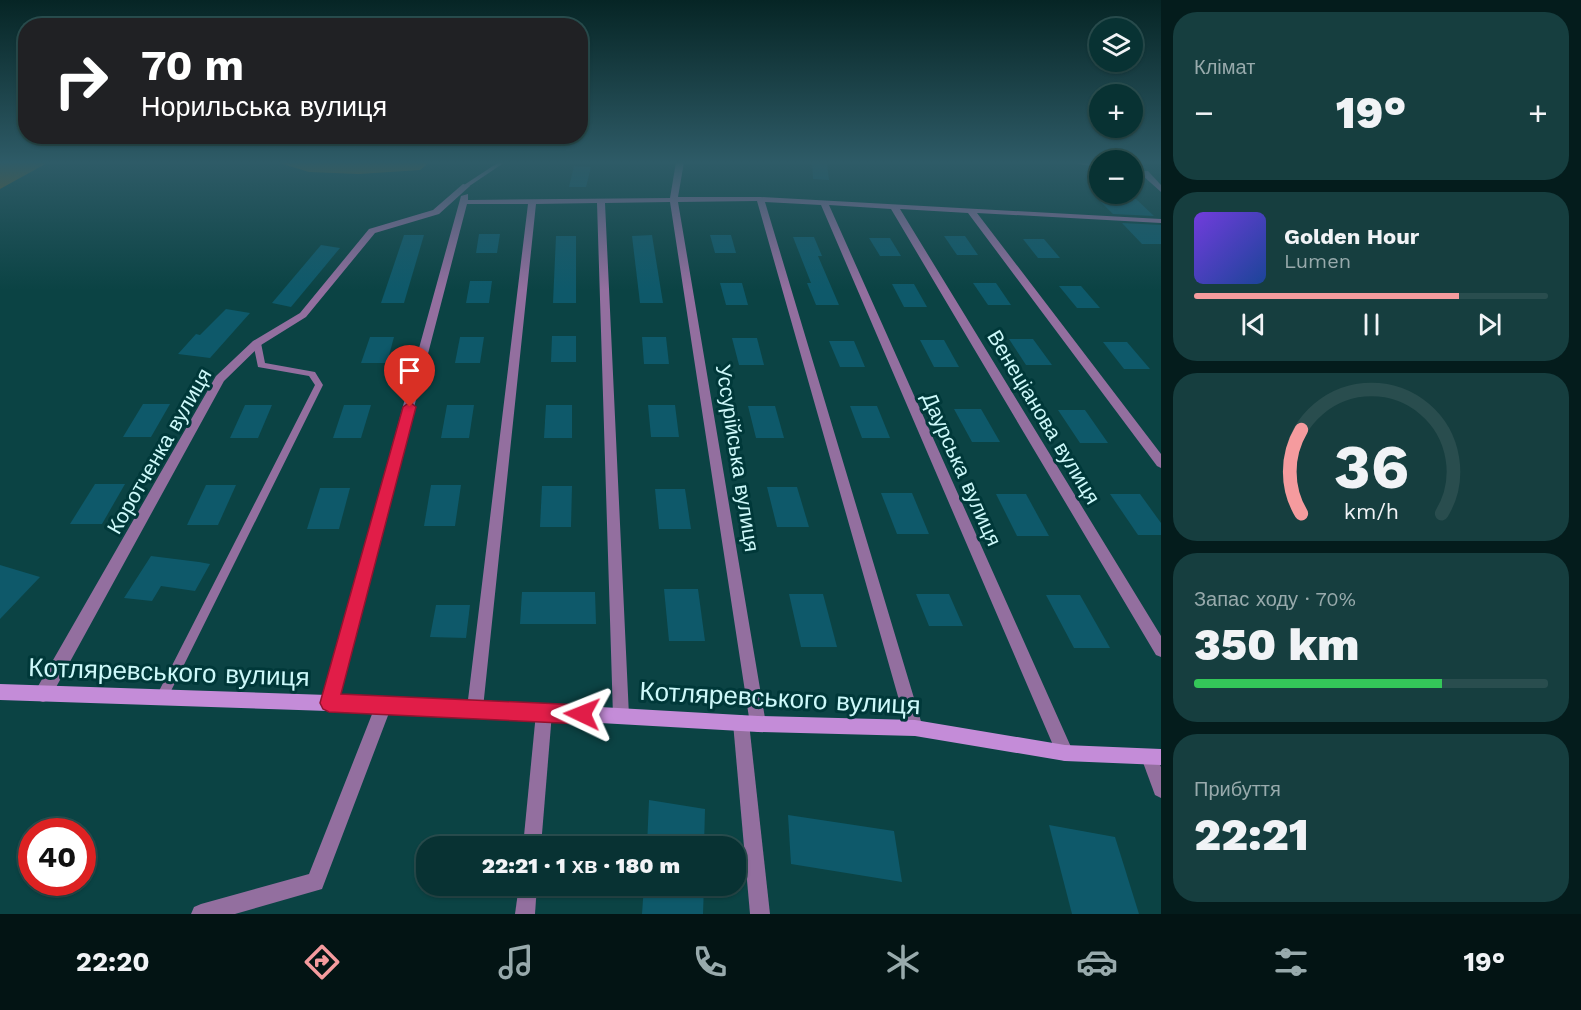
<!DOCTYPE html>
<html lang="uk">
<meta charset="utf-8">
<style>
:root{--surface:#083233;--page:#163e3f;--text:#f1f3f6;--muted:#98aaac;--line:#294d4e;--accent:#f59b9e}
body{margin:0;font-family:"Work Sans",sans-serif;background:var(--page);color:var(--text);height:100vh;display:flex;flex-direction:column;font-size:22px;white-space:nowrap}
*{box-sizing:border-box;margin:0}
p{font-size:20px;color:var(--muted)}
.icon{flex:none;width:33px;height:33px;fill:none;stroke:currentColor;stroke-width:2;stroke-linecap:round;stroke-linejoin:round}
.map{position:relative;flex:1;overflow:hidden}
.sheet{display:flex;flex-direction:column;gap:12px;padding:12px;background:#041c1c;width:420px}
.sheet>*{flex:none}
.guide{position:absolute;left:18px;top:18px;width:570px;height:126px;border-radius:24px;box-shadow:0 2px 4px #0004,0 0 0 2px var(--line);background:#202124;color:#fff;overflow:hidden}
.tools{position:absolute;left:1089px;top:18px;display:grid;gap:12px}
.tools a{display:grid;place-items:center;width:54px;height:54px;border-radius:50%;background:var(--surface);box-shadow:0 2px 4px #0004,0 0 0 2px var(--line);font-size:30px}
.speed{position:absolute;left:18px;top:818px;display:flex;gap:12px;font-size:30px;font-weight:700;text-align:center}
.speed>*{display:grid;place-content:center;width:78px;height:78px;border-radius:50%;background:var(--surface);box-shadow:0 2px 4px #0004,0 0 0 2px var(--line);line-height:1}
.speed .limit{border:9px solid #d22;background:#fff;color:#111}
.pin{position:absolute;display:grid;place-items:center;width:51px;height:51px;color:#fff;margin:-62px -26px;border-radius:50% 50% 50% 0;rotate:-45deg;box-shadow:0 0 6px #0007}
.pin .icon{rotate:45deg}
.me{position:absolute;width:66px;margin:-33px;rotate:272deg;stroke-linejoin:round;filter:drop-shadow(0 0 4px #0008)}
.turn{display:flex;align-items:center;gap:21px;height:126px;padding:0 24px;font-size:27px}
.turn .icon{width:78px;height:78px;stroke-width:2.5}
.turn b{display:block;font-size:42px;line-height:51px}
.big{font-size:45px;font-weight:800;line-height:1.1}
.sheet .widget{flex:1;display:flex;flex-direction:column;justify-content:center;gap:9px;min-width:0;padding:0 21px;border-radius:24px;background:var(--page)}
.sheet .dial{align-items:center;gap:0}
.dial svg{height:156px;overflow:visible;fill:none;stroke:var(--line);stroke-width:7;stroke-linecap:round;text-anchor:middle}
.dial text{fill:var(--text);stroke:none}
.song{display:flex;align-items:center;gap:18px}
.cover{width:72px;height:72px;border-radius:9px;background:linear-gradient(135deg,hsl(260 70% 55%),hsl(220 70% 35%))}
.played{height:6px;border-radius:3px;background:linear-gradient(90deg,var(--accent) 75%,var(--line) 75%)}
.keys{display:flex;justify-content:space-around;direction:ltr}
.heat{display:flex;justify-content:space-between;align-items:center;font-size:33px;direction:ltr}
.charge{height:9px;border-radius:4px;background:linear-gradient(90deg,#34c759 70%,var(--line) 0)}
.trip{position:absolute;left:416px;top:836px;width:330px;height:60px;border-radius:24px;background:var(--surface);box-shadow:0 2px 4px #0004,0 0 0 2px var(--line);font-weight:800;line-height:60px;text-align:center}
.tab-bar{display:flex;height:96px;justify-content:space-around;align-items:center;background:#031414;color:var(--muted)}
.tab-bar .icon{width:42px;height:42px}
.tab-bar .selected{color:var(--accent)}
.tab-bar b{font-size:27px;color:var(--text)}
main{display:flex;flex:1;min-height:0}
.map>svg:first-child{display:block}
</style>
<main>
<div class="map">
<svg width="1161" height="914" viewBox="0 0 1161 914">
<rect width="100%" height="100%" fill="#0b4344"/>
<!-- green -->
<g fill="#78571d">
<polygon points="0,162 49,162 0,189"/>
<polygon points="276,162 430,162 420,170 359,174 309,172"/>
</g>
<!-- building -->
<g fill="#0e596a">
<polygon points="812,162 827,164 829,180 813,179"/>
<polygon points="574,166 591,167 586,187 569,187"/>
<polygon points="1115,199 1136,199 1154,216 1113,214 1099,200 1116,200"/>
<polygon points="1122,223 1161,225 1161,244 1142,244"/>
<polygon points="479,234 500,234 497,253 476,253"/>
<polygon points="404,235 424,235 404,303 381,303"/>
<polygon points="652,235 663,303 640,303 632,236"/>
<polygon points="710,235 731,235 736,253 715,253"/>
<polygon points="556,236 576,236 576,303 553,303"/>
<polygon points="944,236 965,236 978,255 957,255"/>
<polygon points="793,237 814,237 822,256 818,256 839,305 816,305 807,283 811,283"/>
<polygon points="869,238 890,238 901,256 880,256"/>
<polygon points="1023,239 1044,239 1060,258 1038,258"/>
<polygon points="321,245 340,248 291,307 272,303"/>
<polygon points="470,281 492,281 489,303 466,303"/>
<polygon points="720,283 742,283 748,305 726,305"/>
<polygon points="973,283 996,283 1011,305 988,305"/>
<polygon points="892,284 914,284 927,307 904,307"/>
<polygon points="1059,286 1081,286 1100,308 1077,308"/>
<polygon points="226,309 250,313 210,358 178,354 196,334 200,335"/>
<polygon points="552,336 576,336 576,362 551,362"/>
<polygon points="370,337 394,337 387,363 361,363"/>
<polygon points="460,337 484,337 480,363 455,363"/>
<polygon points="642,337 666,337 669,364 644,364"/>
<polygon points="732,338 757,338 764,365 739,365"/>
<polygon points="1009,339 1033,339 1052,365 1026,365"/>
<polygon points="920,340 944,340 959,367 934,367"/>
<polygon points="829,341 854,341 865,367 840,367"/>
<polygon points="1103,342 1127,342 1150,369 1124,369"/>
<polygon points="143,404 170,404 151,437 123,437"/>
<polygon points="245,405 272,405 258,438 230,438"/>
<polygon points="344,405 371,405 361,438 333,438"/>
<polygon points="447,405 474,405 469,438 441,438"/>
<polygon points="546,405 572,405 572,438 544,438"/>
<polygon points="648,405 675,405 679,437 651,437"/>
<polygon points="748,406 775,406 784,438 756,438"/>
<polygon points="850,406 877,406 890,438 862,438"/>
<polygon points="954,409 981,409 1000,442 972,442"/>
<polygon points="1058,410 1085,410 1108,443 1080,443"/>
<polygon points="95,484 125,484 102,524 70,524"/>
<polygon points="206,485 236,485 218,525 187,525"/>
<polygon points="431,485 461,485 455,526 424,526"/>
<polygon points="542,486 572,486 571,527 540,527"/>
<polygon points="767,487 797,487 809,527 777,527"/>
<polygon points="320,488 350,488 339,529 307,529"/>
<polygon points="655,489 685,489 691,529 659,529"/>
<polygon points="881,493 912,493 929,534 897,534"/>
<polygon points="996,494 1026,494 1049,536 1017,536"/>
<polygon points="1110,494 1140,494 1161,523 1161,535 1138,535"/>
<polygon points="151,556 199,562 210,564 195,591 161,586 152,601 124,598"/>
<polygon points="0,565 40,577 0,619"/>
<polygon points="664,589 698,589 705,641 669,641"/>
<polygon points="522,592 595,592 596,624 520,624"/>
<polygon points="789,594 823,594 837,647 801,647"/>
<polygon points="916,594 949,594 963,626 929,626"/>
<polygon points="1046,595 1080,595 1110,648 1074,648"/>
<polygon points="436,605 470,605 466,638 430,637"/>
<polygon points="649,800 705,809 704,846 647,846"/>
<polygon points="788,815 894,831 902,882 791,864"/>
<polygon points="1049,825 1115,837 1139,914 1072,914"/>
<polygon points="644,885 704,885 703,914 642,914"/>
</g>
<g fill="none" stroke-linecap="round" stroke-linejoin="round">
<!-- lane -->
<g fill="#936f9f" fill-rule="evenodd">
<polygon points="499,162 505,162 468,187 464,187 464,185"/>
<polygon points="1075,162 1100,163 1100,167 1078,164"/>
<polygon points="1132,169 1148,173 1145,175 1132,173"/>
<polygon points="254,341 257,341 261,343 265,363 315,372 323,385 166,701 162,703 158,701 156,697 158,693 315,385 309,376 258,367 253,343"/>
</g>
<!-- street -->
<g fill="#936f9f" fill-rule="evenodd">
<polygon points="676,162 684,162 678,197 760,197 1161,219 1161,223 977,213 1161,454 1161,468 1157,466 968,213 900,209 1161,636 1161,657 1156,655 891,209 829,205 1071,747 1073,753 1071,759 1065,761 1059,759 821,205 765,202 923,728 921,734 915,736 909,734 907,728 757,201 678,202 766,724 764,730 758,732 752,730 750,724 670,202 605,203 629,716 627,722 621,724 615,722 613,716 597,203 536,204 483,708 481,714 475,716 469,714 467,708 528,204 467,204 337,703 335,709 329,711 323,709 321,703 461,196 468,194 468,200 670,198"/>
<polygon points="1142,171 1148,171 1161,185 1161,192 1142,175"/>
<polygon points="463,184 470,186 439,214 375,233 306,317 261,345 224,381 49,700 43,702 37,700 35,694 37,688 216,376 253,341 300,313 369,229 433,210"/>
<polygon points="384,697 390,699 392,705 322,889 235,914 191,914 194,907 201,904 309,874 378,699"/>
<polygon points="544,705 550,707 552,713 541,846 523,846 536,713 538,707"/>
<polygon points="741,715 747,717 749,723 770,914 750,914 733,723 735,717"/>
<polygon points="1149,749 1155,751 1161,767 1161,798 1155,795 1141,757 1143,751"/>
<polygon points="519,885 537,885 535,914 515,914"/>
</g>
<!-- secondary -->
<polygon fill="#c48cd8" fill-rule="evenodd" points="0,684 475,700 758,716 915,720 1065,745 1161,749 1161,765 1065,761 915,736 758,732 475,716 0,700"/>
</g>
<!-- sky -->
<linearGradient id="sky" x2="0" y2="1"><stop stop-color="#062525"/><stop offset="0.56" stop-color="#2e5b67"/><stop offset="1" stop-color="#2e5b67" stop-opacity="0"/></linearGradient>
<rect width="1161" height="290" fill="url(#sky)"/>
<!-- route -->
<polygon fill="#e11d48" stroke="#92132f" stroke-width="1.5" points="410,402 416,407 341,694 582,705 589,708 591,714 589,721 582,724 329,712 323,709 320,703 403,407"/>
<g text-anchor="middle" dominant-baseline="central" stroke-width="6" stroke-linejoin="round" paint-order="stroke">
<!-- street labels -->
<g font-size="21" fill="#cdf9fa" stroke="#003839">
<text transform="translate(1044 417) rotate(59)">Венеціанова вулиця</text>
<text transform="translate(159 451) rotate(-60)">Коротченка вулиця</text>
<text transform="translate(738 458) rotate(81)">Уссурійська вулиця</text>
<text transform="translate(962 469) rotate(66)">Даурська вулиця</text>
</g>
<!-- near-street labels -->
<g font-size="26" fill="#cdf9fa" stroke="#003839">
<text transform="translate(169 672) rotate(2)">Котляревського вулиця</text>
<text transform="translate(780 698) rotate(3)">Котляревського вулиця</text>
</g>
</g>
</svg>
<div class="tools">
<a><svg class="icon" aria-label="layers" viewBox="0 0 24 24"><path d="M12 4l9 5-9 5-9-5zM3 14l9 5 9-5"/></svg></a>
<a>+</a>
<a>−</a>
</div>
<div class="speed"><div class="limit">40</div></div>
<div class="pin" style="left:410px;top:407px;background:#d93025"><svg class="icon" aria-label="arrive" viewBox="0 0 24 24"><path d="M6 21V4h12l-3 4 3 4H6"/></svg></div>
<svg class="me" style="left:582px;top:714px" viewBox="-20 -20 40 40"><path d="M0-17L14 15 0 8-14 15z" fill="#e11d48" stroke="#fff" stroke-width="4"/></svg>
<div class="trip">22:21 · 1 хв · 180 m</div>
<div class="guide">
<div class="turn"><svg class="icon" aria-label="right" viewBox="0 0 24 24"><path d="M7 20v-9h11M14 6l5 5-5 5"/></svg><div><b>70 m</b>Норильська вулиця</div></div>
</div>
</div>
<section class="sheet">
<div class="widget"><p>Клімат</p>
<div class="heat"><a>−</a><b class="big">19°</b><a>+</a></div>
</div>
<div class="widget">
<div class="song"><i class="cover"></i><div><b>Golden Hour</b><p>Lumen</p></div></div>
<div class="played"></div>
<div class="keys"><svg class="icon" aria-label="previous" viewBox="0 0 24 24"><path d="M18 5L8 12l10 7zM5 5v14"/></svg><svg class="icon" aria-label="pause" viewBox="0 0 24 24"><path d="M8 5v14M16 5v14"/></svg><svg class="icon" aria-label="next" viewBox="0 0 24 24"><path d="M6 5l10 7-10 7zM19 5v14"/></svg></div>
</div>
<div class="widget dial"><svg viewBox="0 0 100 80">
<path d="M14 69A42 42 0 1 1 86 69"/>
<path d="M14 69A42 42 0 0 1 14 26" stroke="#f59b9e"/>
<text x="50" y="56" font-size="32" font-weight="700">36</text>
<text x="50" y="72" font-size="11">km/h</text>
</svg></div>
<div class="widget"><p>Запас ходу · 70%</p><b class="big">350 km</b><div class="charge"></div></div>
<div class="widget"><p>Прибуття</p><b class="big">22:21</b></div>
</section>
</main>
<nav class="tab-bar">
<b>22:20</b>
<svg class="icon selected" aria-label="directions" viewBox="0 0 24 24"><path d="M12 3l9 9-9 9-9-9zM9 14v-3h6M13 9l2 2-2 2"/></svg>
<svg class="icon" aria-label="music" viewBox="0 0 24 24"><path d="M9 18V5l10-2v13"/><circle cx="6" cy="18" r="3"/><circle cx="16" cy="16" r="3"/></svg>
<svg class="icon" aria-label="phone" viewBox="0 0 24 24"><path d="M5 4h4l2 5-3 2q2 4 5 5l2-3 5 2v4C11 20 4 13 5 4z"/></svg>
<svg class="icon" aria-label="climate" viewBox="0 0 24 24"><path d="M12 3v18M4 7l16 10M4 17L20 7"/></svg>
<svg class="icon" aria-label="car" viewBox="0 0 24 24"><path d="M5 17H2v-5l4-1 3-4h7l3 4 3 1v5h-3M9 17h6M6 11h13"/><circle cx="7" cy="17" r="2"/><circle cx="17" cy="17" r="2"/></svg>
<svg class="icon" aria-label="filters" viewBox="0 0 24 24"><path d="M4 7h16M4 17h16"/><circle cx="9" cy="7" r="2"/><circle cx="15" cy="17" r="2"/></svg>
<b>19°</b>
</nav>
